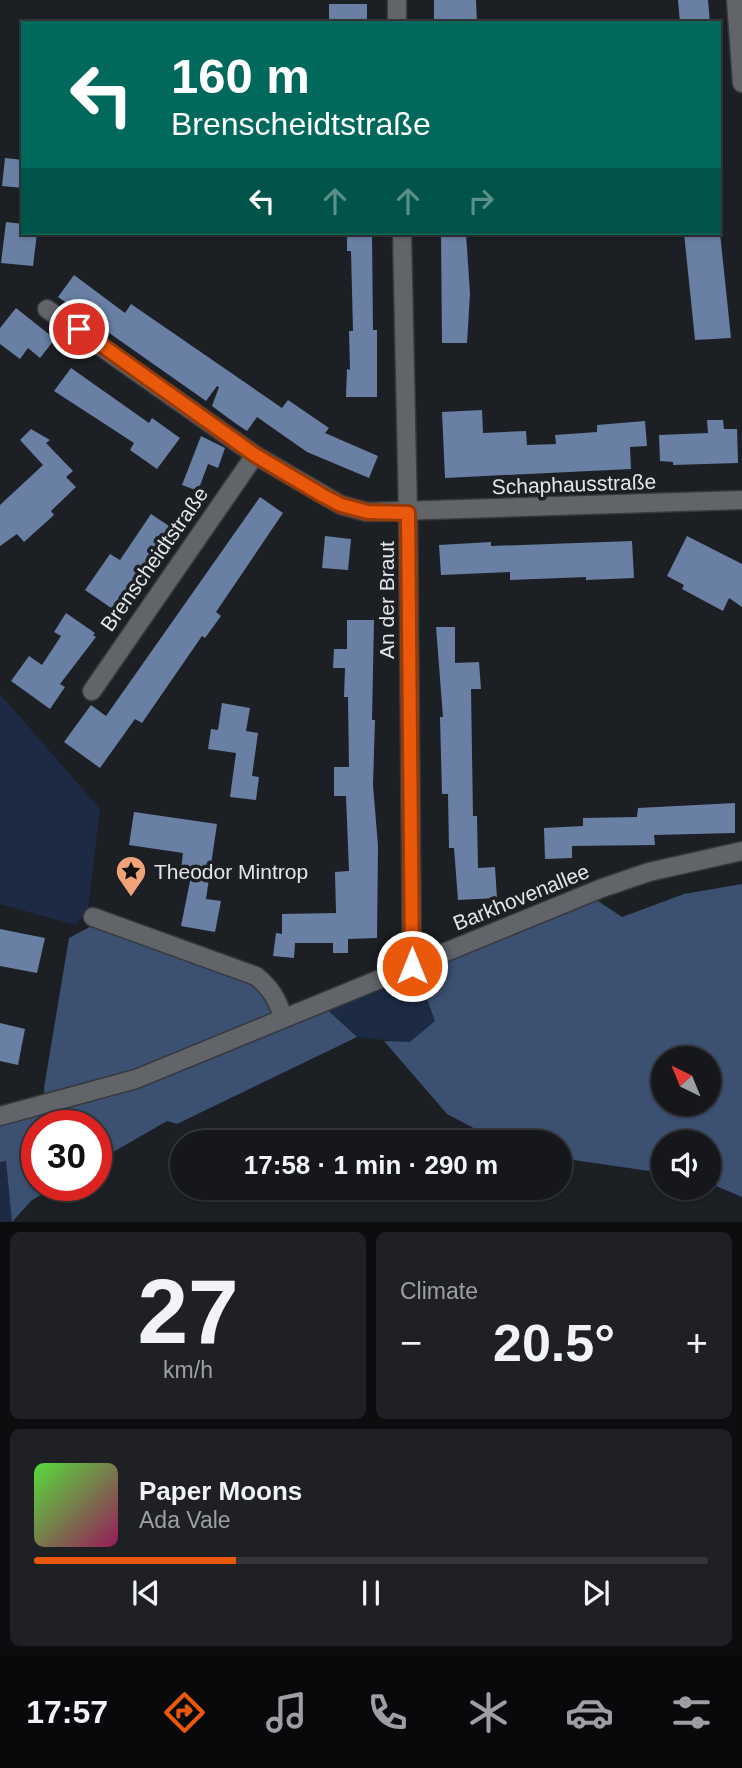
<!DOCTYPE html>
<meta charset="utf-8">
<style>
:root{--surface:#15171a;--page:#1e2023;--text:#f1f3f6;--muted:#9d9fa2;--line:#343639;--accent:#ea580c}
body{margin:0;font-family:Helvetica,sans-serif;background:var(--page);color:var(--text);height:100vh;display:flex;flex-direction:column;font-size:26px;white-space:nowrap}
*{box-sizing:border-box;margin:0}
p{font-size:23px;color:var(--muted)}
.icon{flex:none;width:38px;height:38px;fill:none;stroke:currentColor;stroke-width:2;stroke-linecap:round;stroke-linejoin:round}
.map{position:relative;height:1222px;overflow:hidden}
.panel{display:flex;flex-direction:column;gap:10px;padding:10px;background:#0c0d0e;flex:1}
.panel>*{flex:none}
.top-card{position:absolute;left:21px;top:21px;width:700px;height:214px;border-radius:0px;box-shadow:0 2px 5px #0004,0 0 0 2px var(--line);background:#00695c;color:#fff;overflow:hidden}
.needle{width:46px;rotate:317deg}
.fabs{position:absolute;left:651px;top:1046px;display:grid;gap:14px}
.fabs a{display:grid;place-items:center;width:70px;height:70px;border-radius:50%;background:var(--surface);box-shadow:0 2px 5px #0004,0 0 0 2px var(--line);font-size:35px}
.speed{position:absolute;left:21px;top:1110px;display:flex;gap:14px;font-size:35px;font-weight:700;text-align:center}
.speed>*{display:grid;place-content:center;width:91px;height:91px;border-radius:50%;background:var(--surface);box-shadow:0 2px 5px #0004,0 0 0 2px var(--line);line-height:1}
.speed .limit{border:10px solid #d22;background:#fff;color:#111}
.pin{position:absolute;display:grid;place-items:center;width:60px;height:60px;color:#fff;margin:-30px;border:4px solid #fff;border-radius:50%;box-shadow:0 2px 7px #0007}
.me{position:absolute;width:77px;margin:-38px;rotate:0deg;stroke-linejoin:round;filter:drop-shadow(0 0 5px #0008)}
.turn{display:flex;align-items:center;gap:24px;height:147px;padding:0 35px;font-size:32px}
.turn .icon{width:91px;height:91px;stroke-width:2.5}
.turn b{display:block;font-size:49px;line-height:60px}
.lanes{display:flex;align-items:center;height:66px;padding:0 35px;background:#0003;justify-content:center;gap:35px;direction:ltr}
.lanes .off{opacity:.35}
.big{font-size:52px;font-weight:600;line-height:1.1}
.panel .tile{flex:1;display:flex;flex-direction:column;justify-content:center;gap:10px;min-width:0;padding:0 24px;border-radius:10px;background:var(--page)}
.panel .dial{align-items:center;gap:0}
.dial b{font-size:91px;line-height:1}
.song{display:flex;align-items:center;gap:21px}
.cover{width:84px;height:84px;border-radius:10px;background:linear-gradient(135deg,hsl(110 70% 55%),hsl(330 70% 35%))}
.played{height:7px;border-radius:4px;background:linear-gradient(90deg,var(--accent) 30%,var(--line) 30%)}
.keys{display:flex;justify-content:space-around;direction:ltr}
.heat{display:flex;justify-content:space-between;align-items:center;font-size:38px;direction:ltr}
.panel .tiles{flex:1;display:grid;gap:10px;grid-template-columns:1fr 1fr}
.tile:last-child{grid-column:span 2}
.trip{position:absolute;left:170px;top:1130px;width:402px;height:70px;border-radius:35px;background:var(--surface);box-shadow:0 2px 5px #0004,0 0 0 2px var(--line);font-weight:600;line-height:70px;text-align:center}
.tabs{display:flex;height:112px;justify-content:space-around;align-items:center;background:#08090a;color:var(--muted)}
.tabs .icon{width:49px;height:49px}
.tabs .current{color:var(--accent)}
.tabs b{font-size:32px;color:var(--text)}
.map>svg:first-child{display:block}
</style>
<div class="map">
<svg width="742" height="1222" viewBox="0 0 742 1222">
<rect width="100%" height="100%" fill="#1c1f23"/>
<!-- green -->
<g fill="#1c2a44">
<polygon points="0,694 100,809 88,910 75,925 0,904"/>
<polygon points="416,969 436,1021 410,1043 357,1037 322,1005"/>
<polygon points="6,1161 12,1222 0,1222 0,1162"/>
</g>
<!-- forest -->
<g fill="#3c5072" fill-rule="evenodd">
<path d="M 742,884 L 742,1197 L 709,1183 L 709,1143 L 663,1143 L 663,1173 L 560,1158 L 560,1143 L 502,1143 L 447,1114 L 384,1041 L 410,1042 L 435,1021 L 416,969 L 592,897 L 622,917 L 684,894 ZM 663,1059 L 709,1059 L 709,1104 L 663,1104 Z"/>
<polygon points="99,922 254,978 280,1016 322,1005 357,1037 177,1124 167,1121 96,1162 96,1125 37,1125 37,1185 59,1185 32,1200 12,1222 6,1161 0,1162 0,1119 45,1104 44,1088 69,938"/>
</g>
<!-- building -->
<g fill="#697fa4">
<polygon points="434,0 476,0 477,23 434,23"/>
<polygon points="678,0 708,0 710,23 680,23"/>
<rect x="329" y="4" width="38" height="19"/>
<polygon points="5,158 23,160 23,188 2,186"/>
<polygon points="6,222 23,224 23,233 37,233 33,266 1,263"/>
<polygon points="347,233 372,233 373,330 377,330 377,397 346,397 347,369 350,370 349,331 353,331 351,251 347,251"/>
<polygon points="441,233 466,233 470,294 467,343 442,343"/>
<polygon points="684,233 720,233 731,338 695,340"/>
<polygon points="74,275 125,313 131,304 282,408 288,400 329,428 325,433 378,456 369,478 307,452 257,417 247,431 235,423 212,406 219,387 217,386 206,401 58,297"/>
<polygon points="16,308 55,339 40,358 28,348 20,359 0,344 0,328"/>
<polygon points="71,368 149,423 152,418 180,438 157,469 130,450 134,443 54,391"/>
<polygon points="482,410 483,433 526,431 527,445 556,444 555,435 597,432 597,425 645,421 647,446 630,447 631,469 445,478 442,412"/>
<polygon points="707,420 723,420 724,429 737,429 738,463 673,465 673,462 660,461 659,435 708,433"/>
<polygon points="31,429 50,440 46,443 73,471 66,477 76,487 51,511 54,515 24,542 17,534 0,546 0,505 43,465 20,440"/>
<polygon points="201,436 225,448 218,468 208,464 198,491 182,485"/>
<polygon points="260,497 283,513 216,612 221,616 205,638 202,636 142,723 135,719 100,768 64,742 91,705 106,716"/>
<polygon points="151,514 178,532 152,571 147,568 117,612 85,590 110,554 120,560"/>
<polygon points="325,536 351,539 348,570 322,568"/>
<polygon points="687,536 742,564 742,607 729,598 723,611 682,589 684,585 667,576"/>
<polygon points="632,541 634,578 586,580 586,577 510,580 510,572 441,575 439,545 491,542 491,546"/>
<polygon points="66,613 95,633 93,635 96,637 60,684 65,687 50,709 11,681 29,656 42,665 61,636 54,632"/>
<polygon points="347,620 374,620 372,720 375,720 373,785 378,846 377,938 348,939 348,953 333,953 333,943 295,943 294,958 273,956 276,933 282,934 282,914 336,913 335,872 349,871 346,796 334,796 334,767 349,767 348,697 344,697 345,668 333,668 334,649 347,649"/>
<polygon points="436,627 455,627 455,663 479,662 481,689 471,689 473,816 477,816 478,868 495,867 497,898 458,900 454,848 449,848 448,794 442,794 440,717 443,717"/>
<polygon points="222,703 250,708 246,731 258,733 252,776 259,777 256,800 230,797 236,753 208,749 211,729 218,730"/>
<polygon points="735,803 735,833 654,835 655,845 572,846 572,858 545,859 544,828 583,826 583,818 637,817 638,808"/>
<polygon points="134,812 217,824 206,899 221,901 215,932 181,926 190,881 180,879 183,853 129,845"/>
<polygon points="0,929 45,938 37,973 0,966"/>
<polygon points="0,1023 25,1029 18,1065 0,1061"/>
</g>
<g fill="none" stroke-linecap="round" stroke-linejoin="round">
<!-- minor casing -->
<g stroke="#37393c" stroke-width="21">
<g id="minor">
<polyline points="397,0 397,23"/>
<polyline points="736,0 742,83"/>
<polyline points="402,233 408,513 412,966"/>
<polyline points="47,309 255,455 341,505 367,512 742,500"/>
<polyline points="92,691 255,455"/>
<path d="M 93,917 L 256,976 C 271,988 277,999 283,1017"/>
<polyline points="0,1116 136,1079 602,888 649,872 742,851"/>
</g>
</g>
<!-- minor -->
<use href="#minor" stroke="#616469" stroke-width="18"/>
</g>
<g fill="none" stroke-linecap="round" stroke-linejoin="round">
<!-- route casing -->
<g stroke="#983908" stroke-width="18">
<polyline id="route" points="79,329 255,455 322,495 341,505 368,512 408,513 412,966"/>
</g>
<!-- route -->
<use href="#route" stroke="#ea580c" stroke-width="12"/>
</g>
<!-- icons -->
<defs>
<g id="sight-pin" transform="scale(1.575)"><path d="M0 17L-7.5 6A9.5 9.5 0 1 1 7.5 6Z" fill="#efa377" stroke="#1c1f23"/><path d="M0-6L1.8-2.2L6-1.7L2.9 1.2L3.7 5.4L0 3.3L-3.7 5.4L-2.9 1.2L-6-1.7L-1.8-2.2Z" fill="#111"/></g>
</defs>
<g fill-rule="evenodd">
<use href="#sight-pin" x="131" y="871"/>
</g>
<g text-anchor="middle" dominant-baseline="central" stroke-width="7" stroke-linejoin="round" paint-order="stroke">
<!-- street labels -->
<g font-size="21" fill="#e3e5e8" stroke="#1c1f23">
<text transform="translate(574 484) rotate(-2)">Schaphausstraße</text>
<text transform="translate(154 559) rotate(-55)">Brenscheidtstraße</text>
<text transform="translate(386 600) rotate(-90)">An der Braut</text>
<text transform="translate(521 897) rotate(-22)">Barkhovenallee</text>
</g>
<!-- poi labels -->
<g font-size="21" fill="#e3e5e8" stroke="#1c1f23" text-anchor="start">
<text x="154" y="871">Theodor Mintrop</text>
</g>
</g>
</svg>
<div class="fabs">
<a><svg class="needle" viewBox="-14 -14 28 28"><path d="M0-13l5 13h-10z" fill="#e53935"/><path d="M0 13l5-13h-10z" fill="#9d9fa2"/></svg></a>
<a><svg class="icon" aria-label="sound" viewBox="0 0 24 24"><path d="M4 9h4l5-4v14l-5-4H4zM17 9q2 3 0 6"/></svg></a>
</div>
<div class="speed"><div class="limit">30</div></div>
<div class="pin" style="left:79px;top:329px;background:#d93025"><svg class="icon" aria-label="arrive" viewBox="0 0 24 24"><path d="M6 21V4h12l-3 4 3 4H6"/></svg></div>
<svg class="me" style="left:412px;top:966px" viewBox="-20 -20 40 40"><circle r="17" fill="#ea580c" stroke="#fff" stroke-width="3"/><path d="M0-11L8 9 0 5-8 9z" fill="#fff"/></svg>
<div class="trip">17:58 · 1 min · 290 m</div>
<div class="top-card">
<div class="turn"><svg class="icon" aria-label="left" viewBox="0 0 24 24"><path d="M17 20v-9H6M10 6l-5 5 5 5"/></svg><div><b>160 m</b>Brenscheidtstraße</div></div>
<div class="lanes"><svg class="icon" aria-label="left" viewBox="0 0 24 24"><path d="M17 20v-9H6M10 6l-5 5 5 5"/></svg><svg class="icon off" aria-label="ahead" viewBox="0 0 24 24"><path d="M12 20V5M6 11l6-6 6 6"/></svg><svg class="icon off" aria-label="ahead" viewBox="0 0 24 24"><path d="M12 20V5M6 11l6-6 6 6"/></svg><svg class="icon off" aria-label="right" viewBox="0 0 24 24"><path d="M7 20v-9h11M14 6l5 5-5 5"/></svg></div>
</div>
</div>
<section class="panel">
<div class="tiles">
<div class="tile dial"><b>27</b><p>km/h</p></div>
<div class="tile"><p>Climate</p>
<div class="heat"><a>−</a><b class="big">20.5°</b><a>+</a></div>
</div>
<div class="tile">
<div class="song"><i class="cover"></i><div><b>Paper Moons</b><p>Ada Vale</p></div></div>
<div class="played"></div>
<div class="keys"><svg class="icon" aria-label="previous" viewBox="0 0 24 24"><path d="M18 5L8 12l10 7zM5 5v14"/></svg><svg class="icon" aria-label="pause" viewBox="0 0 24 24"><path d="M8 5v14M16 5v14"/></svg><svg class="icon" aria-label="next" viewBox="0 0 24 24"><path d="M6 5l10 7-10 7zM19 5v14"/></svg></div>
</div>
</div>
</section>
<nav class="tabs">
<b>17:57</b>
<svg class="icon current" aria-label="directions" viewBox="0 0 24 24"><path d="M12 3l9 9-9 9-9-9zM9 14v-3h6M13 9l2 2-2 2"/></svg>
<svg class="icon" aria-label="music" viewBox="0 0 24 24"><path d="M9 18V5l10-2v13"/><circle cx="6" cy="18" r="3"/><circle cx="16" cy="16" r="3"/></svg>
<svg class="icon" aria-label="phone" viewBox="0 0 24 24"><path d="M5 4h4l2 5-3 2q2 4 5 5l2-3 5 2v4C11 20 4 13 5 4z"/></svg>
<svg class="icon" aria-label="climate" viewBox="0 0 24 24"><path d="M12 3v18M4 7l16 10M4 17L20 7"/></svg>
<svg class="icon" aria-label="car" viewBox="0 0 24 24"><path d="M5 17H2v-5l4-1 3-4h7l3 4 3 1v5h-3M9 17h6M6 11h13"/><circle cx="7" cy="17" r="2"/><circle cx="17" cy="17" r="2"/></svg>
<svg class="icon" aria-label="filters" viewBox="0 0 24 24"><path d="M4 7h16M4 17h16"/><circle cx="9" cy="7" r="2"/><circle cx="15" cy="17" r="2"/></svg>
</nav>
